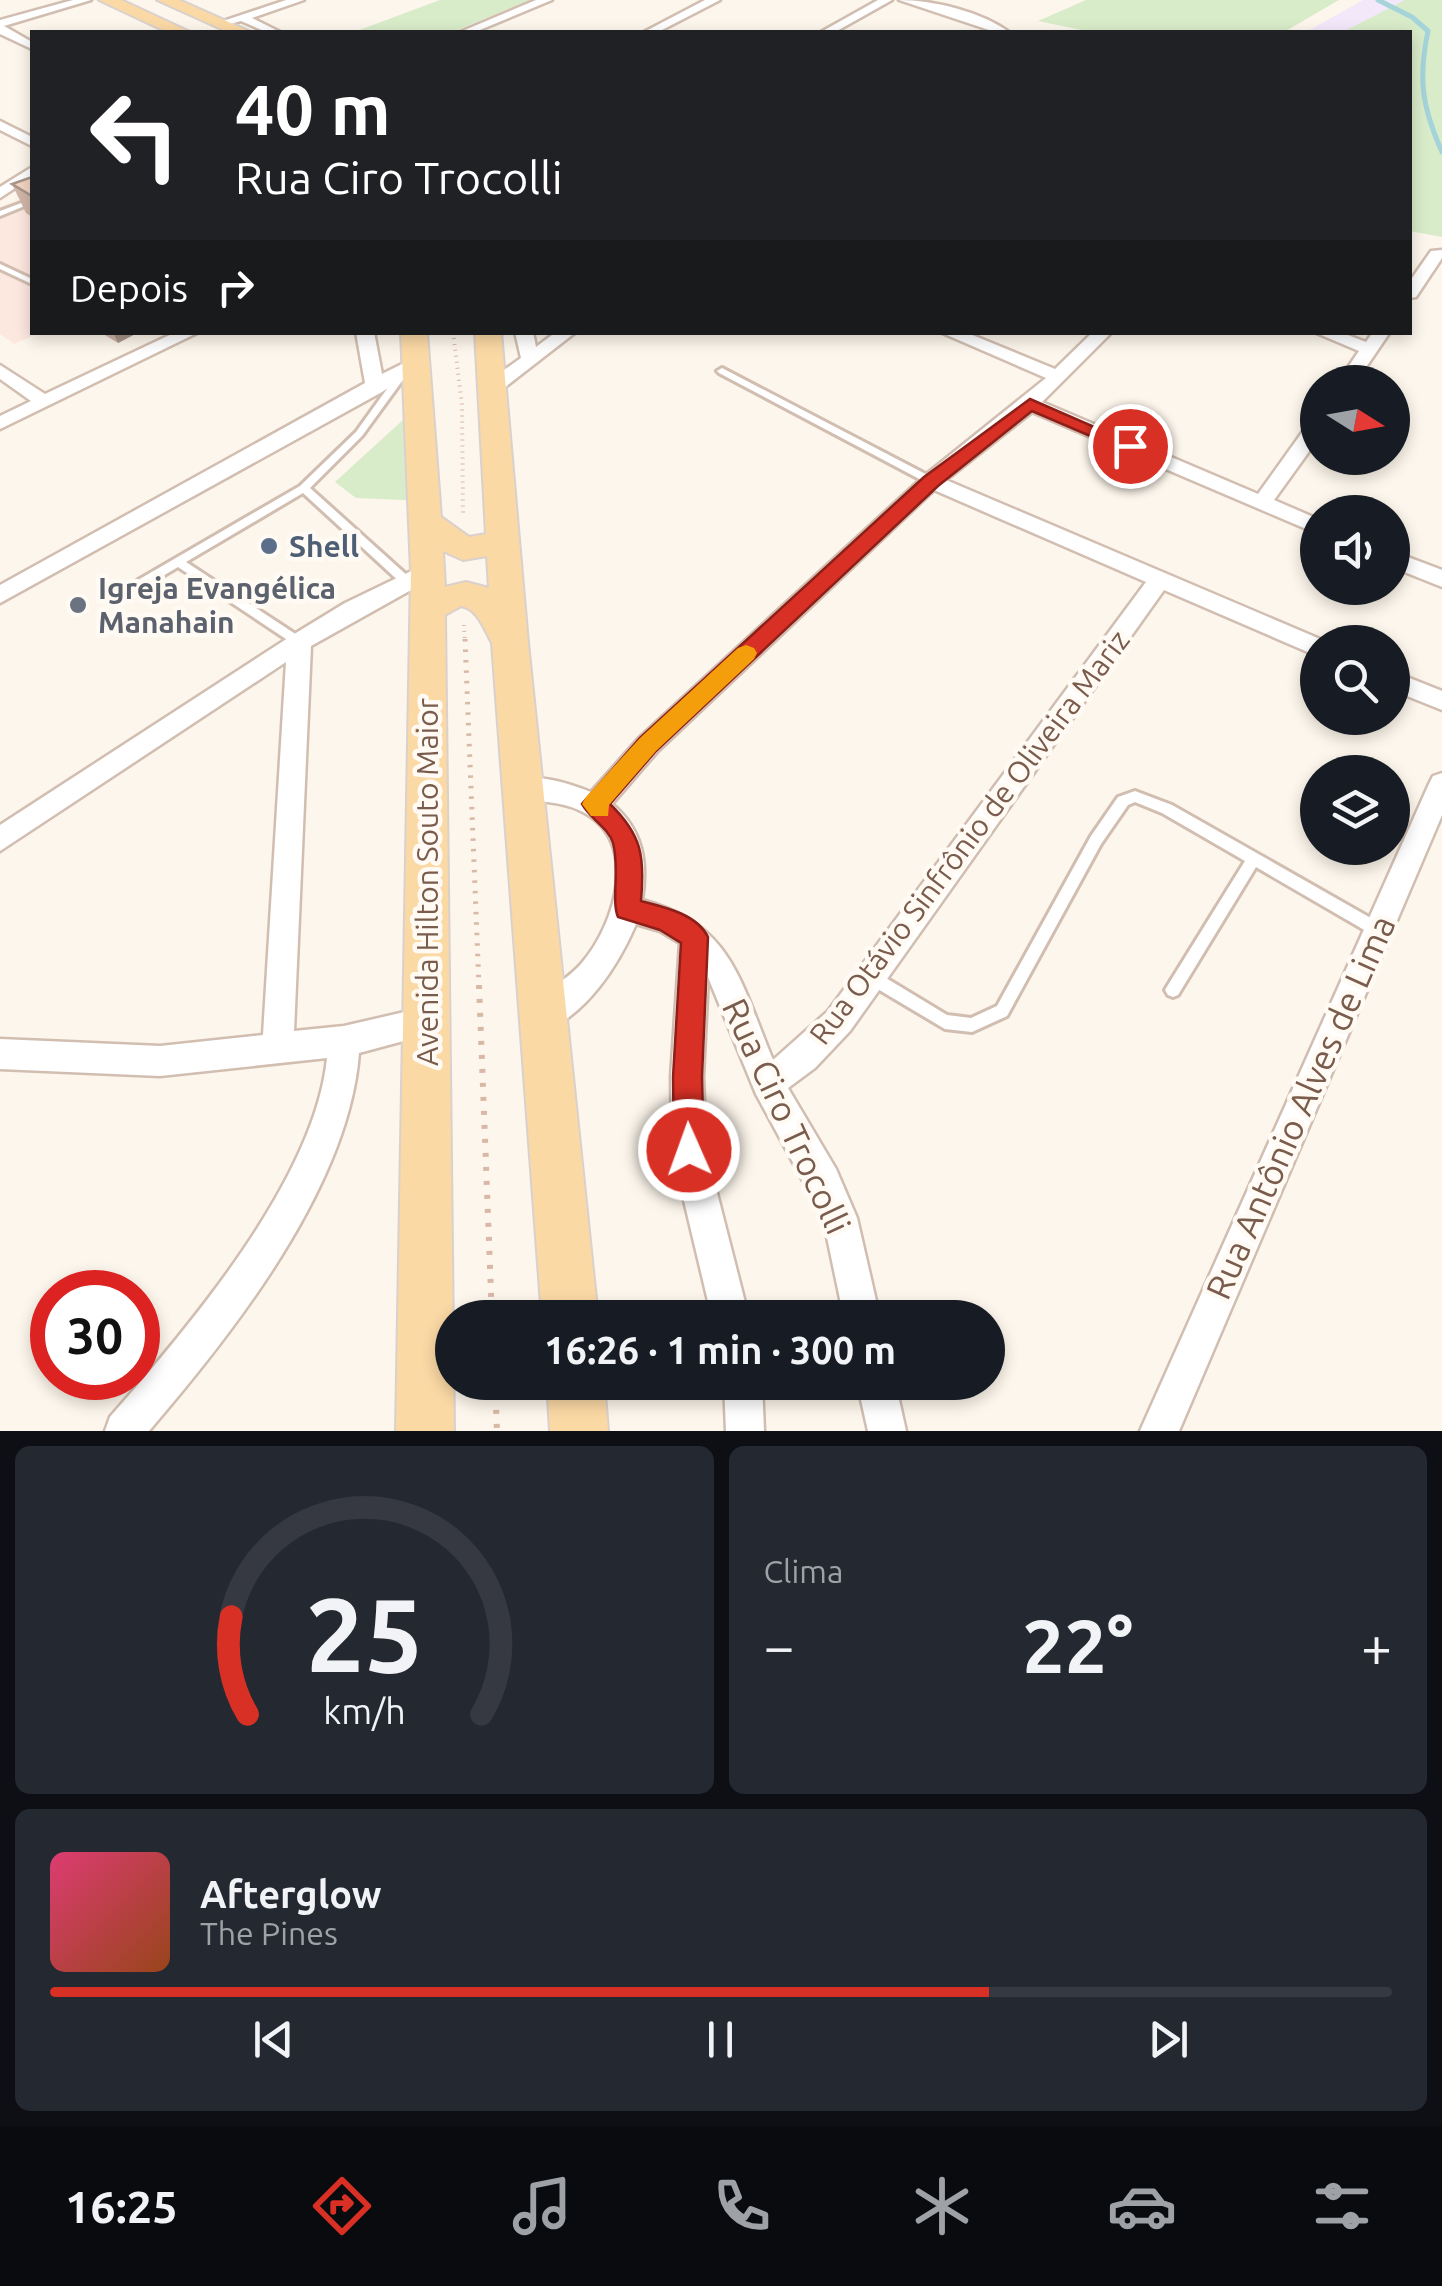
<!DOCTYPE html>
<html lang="pt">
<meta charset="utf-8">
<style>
:root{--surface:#171b24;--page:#242831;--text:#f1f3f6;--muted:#9ea1a6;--line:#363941;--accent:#d93025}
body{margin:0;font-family:Ubuntu,sans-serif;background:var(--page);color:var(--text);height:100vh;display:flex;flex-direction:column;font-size:38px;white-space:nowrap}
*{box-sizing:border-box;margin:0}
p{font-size:32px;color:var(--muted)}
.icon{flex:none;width:55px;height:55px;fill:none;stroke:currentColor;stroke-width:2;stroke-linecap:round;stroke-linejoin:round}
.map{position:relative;height:1431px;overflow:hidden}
.side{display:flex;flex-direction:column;gap:15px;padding:15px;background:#0d0f14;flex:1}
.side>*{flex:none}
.top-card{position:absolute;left:30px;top:30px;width:1382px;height:305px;border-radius:0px;box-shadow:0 5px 15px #0003;background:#202124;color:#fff;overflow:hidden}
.needle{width:65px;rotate:101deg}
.fabs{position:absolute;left:1300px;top:365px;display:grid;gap:20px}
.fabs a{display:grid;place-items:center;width:110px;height:110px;border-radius:50%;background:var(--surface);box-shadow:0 5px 15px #0003;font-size:50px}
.speed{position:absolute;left:30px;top:1270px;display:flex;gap:20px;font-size:50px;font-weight:700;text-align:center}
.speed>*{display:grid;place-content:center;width:130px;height:130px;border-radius:50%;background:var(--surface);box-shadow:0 5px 15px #0003;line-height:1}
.speed .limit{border:15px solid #d22;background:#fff;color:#111}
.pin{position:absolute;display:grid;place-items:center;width:85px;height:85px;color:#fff;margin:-42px;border:5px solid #fff;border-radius:50%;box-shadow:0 2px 10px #0007}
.me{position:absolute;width:110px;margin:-55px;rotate:358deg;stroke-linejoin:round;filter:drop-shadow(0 0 8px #0008)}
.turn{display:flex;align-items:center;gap:35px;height:210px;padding:0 40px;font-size:45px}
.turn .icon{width:130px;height:130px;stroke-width:2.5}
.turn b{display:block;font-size:70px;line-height:85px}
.then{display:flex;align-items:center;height:95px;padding:0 40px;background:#0003;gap:20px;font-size:38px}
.big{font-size:75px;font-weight:700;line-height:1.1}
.side .tile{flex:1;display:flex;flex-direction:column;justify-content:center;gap:15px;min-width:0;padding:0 35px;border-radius:15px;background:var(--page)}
.side .dial{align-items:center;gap:0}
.dial svg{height:260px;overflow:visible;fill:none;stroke:var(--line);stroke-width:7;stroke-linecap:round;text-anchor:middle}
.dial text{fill:var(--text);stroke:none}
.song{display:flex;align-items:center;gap:30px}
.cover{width:120px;height:120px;border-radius:15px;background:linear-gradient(135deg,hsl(340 70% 55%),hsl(20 70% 35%))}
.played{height:10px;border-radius:5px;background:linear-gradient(90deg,var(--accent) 70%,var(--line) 70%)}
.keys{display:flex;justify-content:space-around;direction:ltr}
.heat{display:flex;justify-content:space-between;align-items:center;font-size:55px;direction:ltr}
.side .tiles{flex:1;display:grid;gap:15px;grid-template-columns:1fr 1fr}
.tile:last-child{grid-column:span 2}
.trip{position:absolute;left:435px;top:1300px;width:570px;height:100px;border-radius:50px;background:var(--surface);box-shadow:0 5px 15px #0003;font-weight:700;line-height:100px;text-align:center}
.tab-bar{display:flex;height:160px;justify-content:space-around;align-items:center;background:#090b0e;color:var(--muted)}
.tab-bar .icon{width:70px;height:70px}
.tab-bar .selected{color:var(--accent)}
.tab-bar b{font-size:45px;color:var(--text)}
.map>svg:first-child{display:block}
</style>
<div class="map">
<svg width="1442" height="1431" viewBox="0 0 1442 1431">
<rect width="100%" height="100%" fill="#fdf6ec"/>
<!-- commercial -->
<polygon fill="#fde8e0" points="32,195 32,332 39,333 14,344 0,334 0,207"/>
<!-- education -->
<polygon fill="#f3e8fa" points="1363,0 1442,0 1410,32 1306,32"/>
<!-- green -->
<g fill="#d8ecc9">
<polygon points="440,0 530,0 452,32 354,32"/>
<polygon points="1086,0 1339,0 1284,32 1091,32 1038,21"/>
<polygon points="1405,0 1442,0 1442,237 1410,231 1410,32 1343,32"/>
<polygon points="426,399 425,501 356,498 335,482"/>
</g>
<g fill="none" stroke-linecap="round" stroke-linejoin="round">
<!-- stream -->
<path stroke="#a5d3da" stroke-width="5" d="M 1378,0 L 1412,17 L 1428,31 C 1418,79 1422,107 1442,152"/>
<!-- lane casing -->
<g stroke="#d1beb0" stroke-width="6">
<g id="lane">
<polygon points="32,199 32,203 0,216 0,211"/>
<polygon points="0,264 32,279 32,284 0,269"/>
<polygon points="405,367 410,370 362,436 310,488 410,578 412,581 410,584 402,584 303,493 186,562 303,639 305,642 303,645 295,645 178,567 134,593 126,593 124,590 126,587 300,486 356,432 402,368"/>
<polygon points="722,368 935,479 936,481 935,483 927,483 719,373 717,371"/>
<polygon points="1135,791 1172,805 1383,925 1385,930 1383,935 1378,937 1373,935 1256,867 1178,995 1173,997 1168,995 1165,990 1168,985 1245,861 1162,813 1135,802 1128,805 1101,844 1007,1016 972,1032 945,1029 866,982 863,977 866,972 871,970 876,972 947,1015 971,1018 997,1006 1091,836 1118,797"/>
</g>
</g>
<!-- street casing -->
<g stroke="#d1beb0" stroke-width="5">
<g id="street">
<polygon points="73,0 91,0 4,26 32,42 32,49 0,34 0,20"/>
<polygon points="286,0 304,0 252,18 280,32 266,32 241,21 223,26 217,23"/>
<polygon points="536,0 552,0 475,32 460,32"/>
<polygon points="705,0 720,0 658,32 644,32"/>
<polygon points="878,0 892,0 835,32 821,32"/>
<path d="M 899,0 C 934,0 981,12 1009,32 L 995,32 Z"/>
<polygon points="0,121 32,137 32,146 0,130"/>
<polygon points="32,167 32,177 0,198 0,187"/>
<polygon points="1442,250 1442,258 1416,297 1410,298 1410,281 1431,251"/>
<polygon points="176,332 199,332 0,429 0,416 31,401 0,379 0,365 45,394"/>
<polygon points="356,332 374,332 382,374 416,357 425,362 382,392 0,603 0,585 365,383"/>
<polygon points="515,332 533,332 536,347 556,332 576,332 500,391 486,391 486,383 521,358"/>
<path d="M 940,332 L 965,332 L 1055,369 L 1093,332 L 1112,332 L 1042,402 L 1258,494 L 1311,420 L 1318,418 L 1318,439 L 1274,500 L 1318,519 L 1318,534 L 1032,412 L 946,480 L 1327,642 L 1318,642 L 1318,655 L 1310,653 L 1164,590 L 850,1031 L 815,1068 L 788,1088 L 836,1169 L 857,1218 L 880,1318 L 844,1318 L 823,1218 L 756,1094 L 708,977 L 703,1077 L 706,1150 L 749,1318 L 712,1318 L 672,1150 L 671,1077 L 680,943 L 660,931 L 636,924 C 618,966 587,1014 543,1032 L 532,1027 L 528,1017 C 537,995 565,982 581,964 C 616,924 641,840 581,811 C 559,800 536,803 514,796 L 510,788 L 514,780 C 537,773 568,783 591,792 L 639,738 L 924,476 L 1046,378 ZM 934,490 L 1146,582 L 828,1011 L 773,1060 C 740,982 733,924 642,900 C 648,862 643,830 612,804 L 657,752 Z"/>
<polygon points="1314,332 1340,332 1366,342 1373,332 1390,332 1356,382 1338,382 1359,351"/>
<polygon points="1392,551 1442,570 1442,587 1392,567"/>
<path d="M 428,563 L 436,566 L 439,571 L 436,576 L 311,646 L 294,1031 L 344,1026 L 426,1007 L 437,1012 L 441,1022 L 437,1032 L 359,1053 C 349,1186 234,1332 149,1431 L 105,1431 L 110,1417 C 189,1327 315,1179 327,1058 L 160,1076 L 0,1069 L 0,1039 L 160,1046 L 263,1035 L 286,662 L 0,851 L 0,825 L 291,636 L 345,603 Z"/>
<polygon points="1392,671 1442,691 1442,710 1392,690"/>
<polygon points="1442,773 1442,815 1179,1431 1140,1431 1429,784 1433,776"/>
<polygon points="724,1382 762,1382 764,1431 726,1431"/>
<polygon points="857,1382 895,1382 906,1431 868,1431"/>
</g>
</g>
<!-- primary casing -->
<g stroke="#dad1cd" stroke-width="4">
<g id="primary">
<polygon points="99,0 121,0 190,32 167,32"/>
<polygon points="157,0 179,0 251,32 228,32"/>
<path d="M 401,332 L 427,332 L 441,517 L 469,537 L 486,534 L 475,332 L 501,332 L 528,643 L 598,1318 L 542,1318 L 492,643 C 484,629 478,609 461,606 L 445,615 L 454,1431 L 396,1431 L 411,571 ZM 443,551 L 463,560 L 487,556 L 489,588 L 466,582 L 445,587 Z"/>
<polygon points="547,1382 604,1382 608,1431 550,1431"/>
</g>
</g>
<!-- path-far2 -->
<g stroke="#d9b8a5" stroke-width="4" stroke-dasharray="1 5" stroke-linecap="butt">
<polyline points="453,332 462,405 463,514"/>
<polyline points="464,625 465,641"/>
</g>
<!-- path-far1 -->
<polyline stroke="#d9b8a5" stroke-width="5" stroke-dasharray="2.5 8" stroke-linecap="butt" points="465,639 479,987"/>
<!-- path -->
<g stroke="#d9b8a5" stroke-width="6" stroke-dasharray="4 10" stroke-linecap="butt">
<polyline points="479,985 492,1318"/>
<polyline points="495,1382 497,1431"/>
</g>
<!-- lane -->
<use href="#lane" fill="#fff" fill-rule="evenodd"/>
<!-- street -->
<use href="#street" fill="#fff" fill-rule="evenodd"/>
<!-- primary -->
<use href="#primary" fill="#fbd9a5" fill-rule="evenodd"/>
</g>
<!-- wall -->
<g fill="#d1b7a8">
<polygon points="32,177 32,217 26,213 12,184"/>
<polygon points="100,332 139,332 118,343"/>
</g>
<!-- shaded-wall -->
<polygon fill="#aa9588" points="113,332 139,332 118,343"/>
<!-- building -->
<polygon fill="#f3d5c3" stroke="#aa9588" stroke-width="2.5" points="32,177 32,196 12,184"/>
<!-- route -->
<path fill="#d93025" stroke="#8d1f18" stroke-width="2.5" d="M 1030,399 L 1138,446 L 1130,452 L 1123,450 L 1032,411 L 938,486 L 656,751 L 610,804 C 642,835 645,857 641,901 C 664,907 697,914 708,937 L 702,1077 L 704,1150 L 700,1161 L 689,1165 L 678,1161 L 674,1150 L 673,1077 L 681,943 L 660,930 L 618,917 C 611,901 620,868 613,843 C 608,827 590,819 582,804 L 640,738 L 924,477 Z"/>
<!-- slow -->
<polygon fill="#f59e0b" points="746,645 754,648 757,653 754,659 656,751 609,805 608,816 591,816 582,804 586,797 640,738 738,648"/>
<!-- markers -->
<circle fill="#5c6f8a" stroke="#fffaf3" stroke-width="4" cx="269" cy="546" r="10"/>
<circle fill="#6b7280" stroke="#fffaf3" stroke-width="4" cx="78" cy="605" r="10"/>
<g text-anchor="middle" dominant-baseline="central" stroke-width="9" stroke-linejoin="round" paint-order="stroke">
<!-- service labels -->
<g font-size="30" font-weight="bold" fill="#4e5e75" stroke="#fffaf3" text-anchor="start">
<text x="289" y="546">Shell</text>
</g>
<!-- worship labels -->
<g font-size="30" font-weight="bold" fill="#5b616d" stroke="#fffaf3" text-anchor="start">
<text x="98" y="588">Igreja Evangélica<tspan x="98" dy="34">Manahain</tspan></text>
</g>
<!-- street labels -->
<g font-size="30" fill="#7a5c4d" stroke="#fffaf3">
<text transform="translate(969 837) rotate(-53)">Rua Otávio Sinfrônio de Oliveira Mariz</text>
<text transform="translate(427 882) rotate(-90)">Avenida Hilton Souto Maior</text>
</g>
<!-- near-street labels -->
<g font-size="35" fill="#7a5c4d" stroke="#fffaf3">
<text transform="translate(1300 1107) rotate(-66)">Rua Antônio Alves de Lima</text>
<text transform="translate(787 1116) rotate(65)">Rua Ciro Trocolli</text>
</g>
</g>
</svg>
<div class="fabs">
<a><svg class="needle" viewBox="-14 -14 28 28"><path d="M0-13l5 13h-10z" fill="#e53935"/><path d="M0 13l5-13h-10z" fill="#9ea1a6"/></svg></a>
<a><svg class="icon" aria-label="sound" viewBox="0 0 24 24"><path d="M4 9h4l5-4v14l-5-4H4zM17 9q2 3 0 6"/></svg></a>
<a><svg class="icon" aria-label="search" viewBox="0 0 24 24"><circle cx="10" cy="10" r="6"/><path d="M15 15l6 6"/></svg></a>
<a><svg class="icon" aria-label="layers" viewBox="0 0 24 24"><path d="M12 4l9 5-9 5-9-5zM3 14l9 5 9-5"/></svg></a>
</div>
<div class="speed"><div class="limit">30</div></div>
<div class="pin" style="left:1130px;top:446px;background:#d93025"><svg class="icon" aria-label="arrive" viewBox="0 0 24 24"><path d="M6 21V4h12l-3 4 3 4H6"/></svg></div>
<svg class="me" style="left:689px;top:1150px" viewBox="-20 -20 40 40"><circle r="17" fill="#d93025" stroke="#fff" stroke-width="3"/><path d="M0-11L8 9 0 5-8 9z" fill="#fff"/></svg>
<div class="trip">16:26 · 1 min · 300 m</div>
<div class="top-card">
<div class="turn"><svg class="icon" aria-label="left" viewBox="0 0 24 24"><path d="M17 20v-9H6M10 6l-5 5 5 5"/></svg><div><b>40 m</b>Rua Ciro Trocolli</div></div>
<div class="then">Depois<svg class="icon" aria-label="right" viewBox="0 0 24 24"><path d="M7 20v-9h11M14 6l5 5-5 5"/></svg></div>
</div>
</div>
<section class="side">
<div class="tiles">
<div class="tile dial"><svg viewBox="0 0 100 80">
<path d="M14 69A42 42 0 1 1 86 69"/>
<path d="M14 69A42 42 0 0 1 9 39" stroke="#d93025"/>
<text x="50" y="56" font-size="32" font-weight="700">25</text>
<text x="50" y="72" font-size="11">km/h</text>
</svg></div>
<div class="tile"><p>Clima</p>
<div class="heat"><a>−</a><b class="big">22°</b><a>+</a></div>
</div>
<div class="tile">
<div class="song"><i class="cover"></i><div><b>Afterglow</b><p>The Pines</p></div></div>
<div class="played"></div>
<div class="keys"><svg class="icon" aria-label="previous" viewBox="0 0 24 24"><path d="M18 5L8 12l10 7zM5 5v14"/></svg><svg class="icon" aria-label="pause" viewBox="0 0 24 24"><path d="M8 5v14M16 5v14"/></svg><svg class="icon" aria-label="next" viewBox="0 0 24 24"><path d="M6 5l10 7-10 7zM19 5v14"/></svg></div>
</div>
</div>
</section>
<nav class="tab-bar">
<b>16:25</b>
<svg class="icon selected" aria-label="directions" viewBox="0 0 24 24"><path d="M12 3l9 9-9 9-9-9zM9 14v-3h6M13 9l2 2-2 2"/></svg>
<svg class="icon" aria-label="music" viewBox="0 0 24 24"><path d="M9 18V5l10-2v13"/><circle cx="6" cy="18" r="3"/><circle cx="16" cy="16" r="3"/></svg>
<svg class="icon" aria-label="phone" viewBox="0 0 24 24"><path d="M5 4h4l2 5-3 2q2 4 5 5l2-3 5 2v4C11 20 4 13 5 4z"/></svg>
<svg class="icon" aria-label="climate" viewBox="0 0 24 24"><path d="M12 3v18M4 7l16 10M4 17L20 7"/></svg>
<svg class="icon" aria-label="car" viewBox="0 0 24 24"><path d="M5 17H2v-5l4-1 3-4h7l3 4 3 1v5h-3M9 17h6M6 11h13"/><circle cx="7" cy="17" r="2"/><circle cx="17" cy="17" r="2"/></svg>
<svg class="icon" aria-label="filters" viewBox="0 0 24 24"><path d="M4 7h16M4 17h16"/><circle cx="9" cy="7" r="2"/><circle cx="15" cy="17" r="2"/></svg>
</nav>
